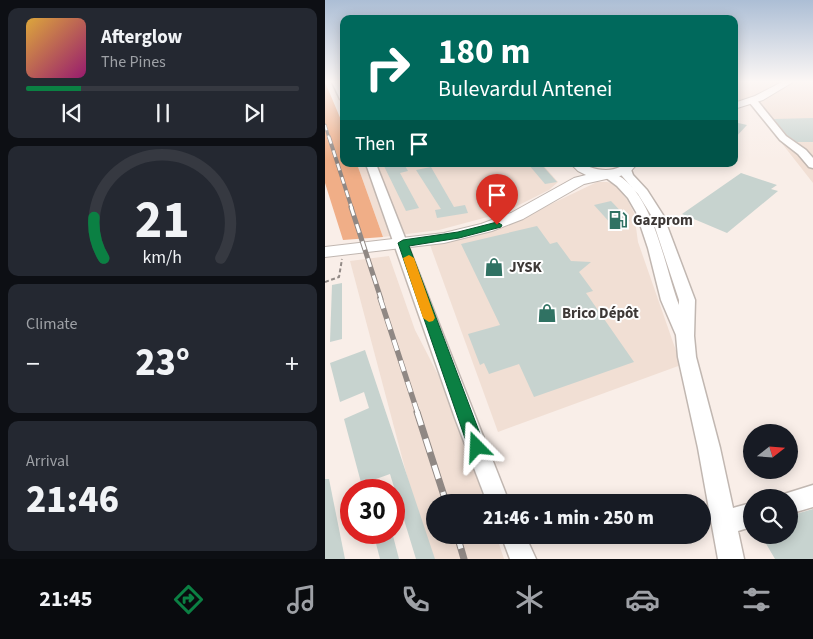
<!DOCTYPE html>
<meta charset="utf-8">
<style>
:root{--surface:#171b24;--page:#242831;--text:#f1f3f6;--muted:#9ea1a6;--line:#363941;--accent:#0b8043}
body{margin:0;font-family:"Source Sans 3",sans-serif;background:var(--page);color:var(--text);height:100vh;display:flex;flex-direction:column;font-size:19px;white-space:nowrap}
*{box-sizing:border-box;margin:0}
p{font-size:16px;color:var(--muted)}
.icon{flex:none;width:28px;height:28px;fill:none;stroke:currentColor;stroke-width:2;stroke-linecap:round;stroke-linejoin:round}
.map{position:relative;flex:1;overflow:hidden}
.drawer{display:flex;flex-direction:column;gap:8px;padding:8px;background:#0d0f14;width:325px}
.drawer>*{flex:none}
.hud{position:absolute;left:15px;top:15px;width:398px;height:152px;border-radius:10px;box-shadow:0 2px 12px #0003;background:#00695c;color:#fff;overflow:hidden}
.needle{width:32px;rotate:73deg}
.controls{position:absolute;left:418px;top:424px;display:grid;gap:10px}
.controls a{display:grid;place-items:center;width:55px;height:55px;border-radius:50%;background:var(--surface);box-shadow:0 2px 12px #0003;font-size:25px}
.speed{position:absolute;left:15px;top:479px;display:flex;gap:10px;font-size:25px;font-weight:700;text-align:center}
.speed>*{display:grid;place-content:center;width:65px;height:65px;border-radius:50%;background:var(--surface);box-shadow:0 2px 12px #0003;line-height:1}
.speed .limit{border:8px solid #d22;background:#fff;color:#111}
.pin{position:absolute;display:grid;place-items:center;width:42px;height:42px;color:#fff;margin:-51px -21px;border-radius:50% 50% 50% 0;rotate:-45deg;box-shadow:0 0 5px #0007}
.pin .icon{rotate:45deg}
.me{position:absolute;width:55px;margin:-28px;rotate:339deg;stroke-linejoin:round;filter:drop-shadow(0 0 4px #0008)}
.turn{display:flex;align-items:center;gap:18px;height:105px;padding:0 15px;font-size:22px}
.turn .icon{width:65px;height:65px;stroke-width:2.5}
.turn b{display:block;font-size:35px;line-height:42px}
.then{display:flex;align-items:center;height:48px;padding:0 15px;background:#0003;gap:10px;font-size:19px}
.big{font-size:38px;font-weight:800;line-height:1.1}
.drawer .tile{flex:1;display:flex;flex-direction:column;justify-content:center;gap:8px;min-width:0;padding:0 18px;border-radius:10px;background:var(--page)}
.drawer .dial{align-items:center;gap:0}
.dial svg{height:130px;overflow:visible;fill:none;stroke:var(--line);stroke-width:7;stroke-linecap:round;text-anchor:middle}
.dial text{fill:var(--text);stroke:none}
.song{display:flex;align-items:center;gap:15px}
.cover{width:60px;height:60px;border-radius:8px;background:linear-gradient(135deg,hsl(40 70% 55%),hsl(320 70% 35%))}
.played{height:5px;border-radius:2px;background:linear-gradient(90deg,var(--accent) 20%,var(--line) 20%)}
.keys{display:flex;justify-content:space-around;direction:ltr}
.heat{display:flex;justify-content:space-between;align-items:center;font-size:28px;direction:ltr}
.trip{position:absolute;left:101px;top:494px;width:285px;height:50px;border-radius:25px;background:var(--surface);box-shadow:0 2px 12px #0003;font-weight:800;line-height:50px;text-align:center}
.menu{display:flex;height:80px;justify-content:space-around;align-items:center;background:#090b0e;color:var(--muted)}
.menu .icon{width:35px;height:35px}
.menu .active{color:var(--accent)}
.menu b{font-size:22px;color:var(--text)}
main{display:flex;flex:1;min-height:0}
.map>svg:first-child{display:block}
</style>
<main>
<section class="drawer">
<div class="tile">
<div class="song"><i class="cover"></i><div><b>Afterglow</b><p>The Pines</p></div></div>
<div class="played"></div>
<div class="keys"><svg class="icon" aria-label="previous" viewBox="0 0 24 24"><path d="M18 5L8 12l10 7zM5 5v14"/></svg><svg class="icon" aria-label="pause" viewBox="0 0 24 24"><path d="M8 5v14M16 5v14"/></svg><svg class="icon" aria-label="next" viewBox="0 0 24 24"><path d="M6 5l10 7-10 7zM19 5v14"/></svg></div>
</div>
<div class="tile dial"><svg viewBox="0 0 100 80">
<path d="M14 69A42 42 0 1 1 86 69"/>
<path d="M14 69A42 42 0 0 1 8 44" stroke="#0b8043"/>
<text x="50" y="56" font-size="32" font-weight="700">21</text>
<text x="50" y="72" font-size="11">km/h</text>
</svg></div>
<div class="tile"><p>Climate</p>
<div class="heat"><a>−</a><b class="big">23°</b><a>+</a></div>
</div>
<div class="tile"><p>Arrival</p><b class="big">21:46</b></div>
</section>
<div class="map">
<svg width="488" height="559" viewBox="0 0 488 559">
<rect width="100%" height="100%" fill="#f9eee8"/>
<!-- built -->
<g fill="#f1dfd4">
<polygon points="409,82 488,82 488,183 423,100 409,104"/>
<polygon points="32,164 217,164 233,182 224,190 186,209 170,215 114,230 58,237"/>
<polygon points="272,182 282,182 290,184 303,201 309,213 313,242 356,365 173,432 105,245 151,236 174,229"/>
<polygon points="64,256 90,330 125,398 160,502 110,502 110,535 171,535 179,559 104,559 25,261"/>
</g>
<!-- green -->
<polygon fill="#f0ae87" points="0,82 19,127 19,164 32,164 58,237 18,240 0,183"/>
<!-- building -->
<g fill="#c7d3cf">
<polygon points="488,118 488,142 472,142 462,135 449,119"/>
<polygon points="409,122 422,125 409,139"/>
<polygon points="58,164 79,164 83,171 75,173 94,208 81,211"/>
<polygon points="203,164 216,164 232,182 220,184"/>
<polygon points="106,167 129,207 140,205 143,213 112,218 110,210 116,209 91,170"/>
<polygon points="416,173 452,185 446,189 453,191 402,233 357,214"/>
<polygon points="286,201 305,221 288,226 269,205"/>
<polygon points="212,226 225,244 232,242 246,261 266,262 254,272 268,291 261,293 309,362 209,397 194,364 164,374 159,363 155,365 143,334 175,325 136,244"/>
<polygon points="17,283 17,339 5,342 7,285"/>
<polygon points="40,350 110,559 91,559 65,474 51,479 54,490 38,490 19,419 44,408 39,392 15,402 5,363"/>
<polygon points="0,479 4,479 20,559 0,559"/>
<polygon points="488,509 488,559 450,559 436,535 464,535 464,516"/>
<polygon points="48,532 67,532 74,559 55,559"/>
</g>
<g fill="none" stroke-linecap="round" stroke-linejoin="round">
<!-- minor casing -->
<g stroke="#c1b7b1" stroke-width="3">
<g id="minor">
<polygon points="7,82 15,82 19,90 19,101 15,99"/>
<polygon points="425,99 431,99 461,136 481,150 488,158 488,168 484,167 473,154 455,140 425,103"/>
<polygon points="41,164 51,164 184,502 162,502 130,418"/>
<path d="M 301,166 L 305,167 L 308,175 L 322,190 L 338,215 L 370,300 L 369,336 L 371,357 L 395,448 L 408,508 L 426,503 L 426,527 L 413,531 L 419,559 L 393,559 L 373,448 L 353,357 L 351,335 L 336,300 L 323,248 L 311,212 L 303,198 L 292,186 L 276,174 L 282,171 C 328,182 339,268 354,305 L 354,300 L 326,215 L 313,194 L 297,176 L 296,169 Z"/>
<polygon points="488,485 488,507 464,514 464,498 455,498 456,495"/>
<polygon points="176,535 200,535 211,559 185,559"/>
</g>
</g>
<!-- major casing -->
<g stroke="#c1b7b1" stroke-width="2">
<g id="major">
<polygon points="457,82 468,82 438,100 409,109 409,103 430,96"/>
<path d="M 246,164 C 259,163 268,170 281,170 C 293,170 298,163 312,164 L 305,172 L 299,175 L 259,184 L 198,219 L 167,231 L 119,243 L 0,257 L 0,247 L 119,233 L 156,224 L 186,213 L 249,178 L 261,175 L 253,171 Z"/>
</g>
</g>
<!-- path -->
<polyline stroke="#928a86" stroke-width="2" stroke-dasharray="4 2.5" stroke-linecap="butt" points="0,282 14,277 17,259"/>
<!-- minor -->
<use href="#minor" fill="#fff" fill-rule="evenodd"/>
<!-- major -->
<use href="#major" fill="#fff" fill-rule="evenodd"/>
<!-- rail-far4 casing -->
<g stroke="#908884" stroke-width="3">
<polyline id="rail-far4" points="0,125 4,138"/>
</g>
<!-- rail-far3 casing -->
<g stroke="#908884" stroke-width="4">
<polyline id="rail-far3" points="4,137 27,209"/>
</g>
<!-- rail-far2 casing -->
<g stroke="#908884" stroke-width="5">
<polyline id="rail-far2" points="26,207 56,299"/>
</g>
<!-- rail-far1 casing -->
<g stroke="#908884" stroke-width="5.5">
<polyline id="rail-far1" points="55,298 93,414"/>
</g>
<!-- rail casing -->
<g stroke="#908884" stroke-width="7">
<g id="rail">
<polyline points="92,412 121,502"/>
<polyline points="132,535 139,559"/>
</g>
</g>
<!-- rail-far4 -->
<use href="#rail-far4" stroke="#fefefe" stroke-width="2" stroke-dasharray="5.5" stroke-linecap="butt"/>
<!-- rail-far3 -->
<use href="#rail-far3" stroke="#fefefe" stroke-width="2.5" stroke-dasharray="7" stroke-linecap="butt"/>
<!-- rail-far2 -->
<use href="#rail-far2" stroke="#fefefe" stroke-width="3" stroke-dasharray="9" stroke-linecap="butt"/>
<!-- rail-far1 -->
<use href="#rail-far1" stroke="#fefefe" stroke-width="4" stroke-dasharray="11" stroke-linecap="butt"/>
<!-- rail -->
<use href="#rail" stroke="#fefefe" stroke-width="5" stroke-dasharray="14" stroke-linecap="butt"/>
</g>
<!-- sky -->
<linearGradient id="sky" x2="0" y2="1"><stop stop-color="#acbed5"/><stop offset="0.51" stop-color="#fcf7f5"/><stop offset="1" stop-color="#fcf7f5" stop-opacity="0"/></linearGradient>
<rect width="488" height="160" fill="url(#sky)"/>
<!-- route -->
<polygon fill="#0b8043" stroke="#07532c" points="172,222 177,225 176,227 134,238 84,246 160,447 157,452 152,454 146,452 143,447 73,243 78,240 133,232"/>
<!-- slow -->
<polygon fill="#f59e0b" points="84,255 89,258 110,318 108,321 104,322 98,318 78,258"/>
<!-- icons -->
<defs>
<g id="fuel-bare" transform="scale(1.5)"><path d="M-5.5-6h7V0h2V4h1.3V-2.5L3-4.5l.8-.8L6-3V5H2.5V1h-1V6h-7ZM-4.2-4.7v3.2H.2V-4.7Z" fill="#307263" stroke="#fefefe" stroke-width="2.5" paint-order="stroke"/></g>
<g id="shop-bare" transform="scale(1.5)"><path d="M-5-2.5h2.3a2.7 3.5 0 0 1 5.4 0H5L5.5 6h-11ZM-1.5-2.5h3a1.5 2.3 0 0 0-3 0Z" fill="#307263" stroke="#fefefe" stroke-width="2.5" paint-order="stroke"/></g>
</defs>
<g fill-rule="evenodd">
<use href="#fuel-bare" x="293" y="220"/>
<use href="#shop-bare" x="169" y="267"/>
<use href="#shop-bare" x="222" y="313"/>
</g>
<g text-anchor="middle" dominant-baseline="central" stroke-width="4" stroke-linejoin="round" paint-order="stroke">
<!-- poi labels -->
<g font-size="15" font-weight="bold" fill="#3d3836" stroke="#fefefe" text-anchor="start">
<text x="308" y="220">Gazprom</text>
<text x="184" y="267">JYSK</text>
<text x="237" y="313">Brico Dépôt</text>
</g>
</g>
</svg>
<div class="controls">
<a><svg class="needle" viewBox="-14 -14 28 28"><path d="M0-13l5 13h-10z" fill="#e53935"/><path d="M0 13l5-13h-10z" fill="#9ea1a6"/></svg></a>
<a><svg class="icon" aria-label="search" viewBox="0 0 24 24"><circle cx="10" cy="10" r="6"/><path d="M15 15l6 6"/></svg></a>
</div>
<div class="speed"><div class="limit">30</div></div>
<div class="pin" style="left:172px;top:225px;background:#d93025"><svg class="icon" aria-label="arrive" viewBox="0 0 24 24"><path d="M6 21V4h12l-3 4 3 4H6"/></svg></div>
<svg class="me" style="left:152px;top:447px" viewBox="-20 -20 40 40"><path d="M0-17L14 15 0 8-14 15z" fill="#0b8043" stroke="#fff" stroke-width="4"/></svg>
<div class="trip">21:46 · 1 min · 250 m</div>
<div class="hud">
<div class="turn"><svg class="icon" aria-label="right" viewBox="0 0 24 24"><path d="M7 20v-9h11M14 6l5 5-5 5"/></svg><div><b>180 m</b>Bulevardul Antenei</div></div>
<div class="then">Then<svg class="icon" aria-label="arrive" viewBox="0 0 24 24"><path d="M6 21V4h12l-3 4 3 4H6"/></svg></div>
</div>
</div>
</main>
<nav class="menu">
<b>21:45</b>
<svg class="icon active" aria-label="directions" viewBox="0 0 24 24"><path d="M12 3l9 9-9 9-9-9zM9 14v-3h6M13 9l2 2-2 2"/></svg>
<svg class="icon" aria-label="music" viewBox="0 0 24 24"><path d="M9 18V5l10-2v13"/><circle cx="6" cy="18" r="3"/><circle cx="16" cy="16" r="3"/></svg>
<svg class="icon" aria-label="phone" viewBox="0 0 24 24"><path d="M5 4h4l2 5-3 2q2 4 5 5l2-3 5 2v4C11 20 4 13 5 4z"/></svg>
<svg class="icon" aria-label="climate" viewBox="0 0 24 24"><path d="M12 3v18M4 7l16 10M4 17L20 7"/></svg>
<svg class="icon" aria-label="car" viewBox="0 0 24 24"><path d="M5 17H2v-5l4-1 3-4h7l3 4 3 1v5h-3M9 17h6M6 11h13"/><circle cx="7" cy="17" r="2"/><circle cx="17" cy="17" r="2"/></svg>
<svg class="icon" aria-label="filters" viewBox="0 0 24 24"><path d="M4 7h16M4 17h16"/><circle cx="9" cy="7" r="2"/><circle cx="15" cy="17" r="2"/></svg>
</nav>
